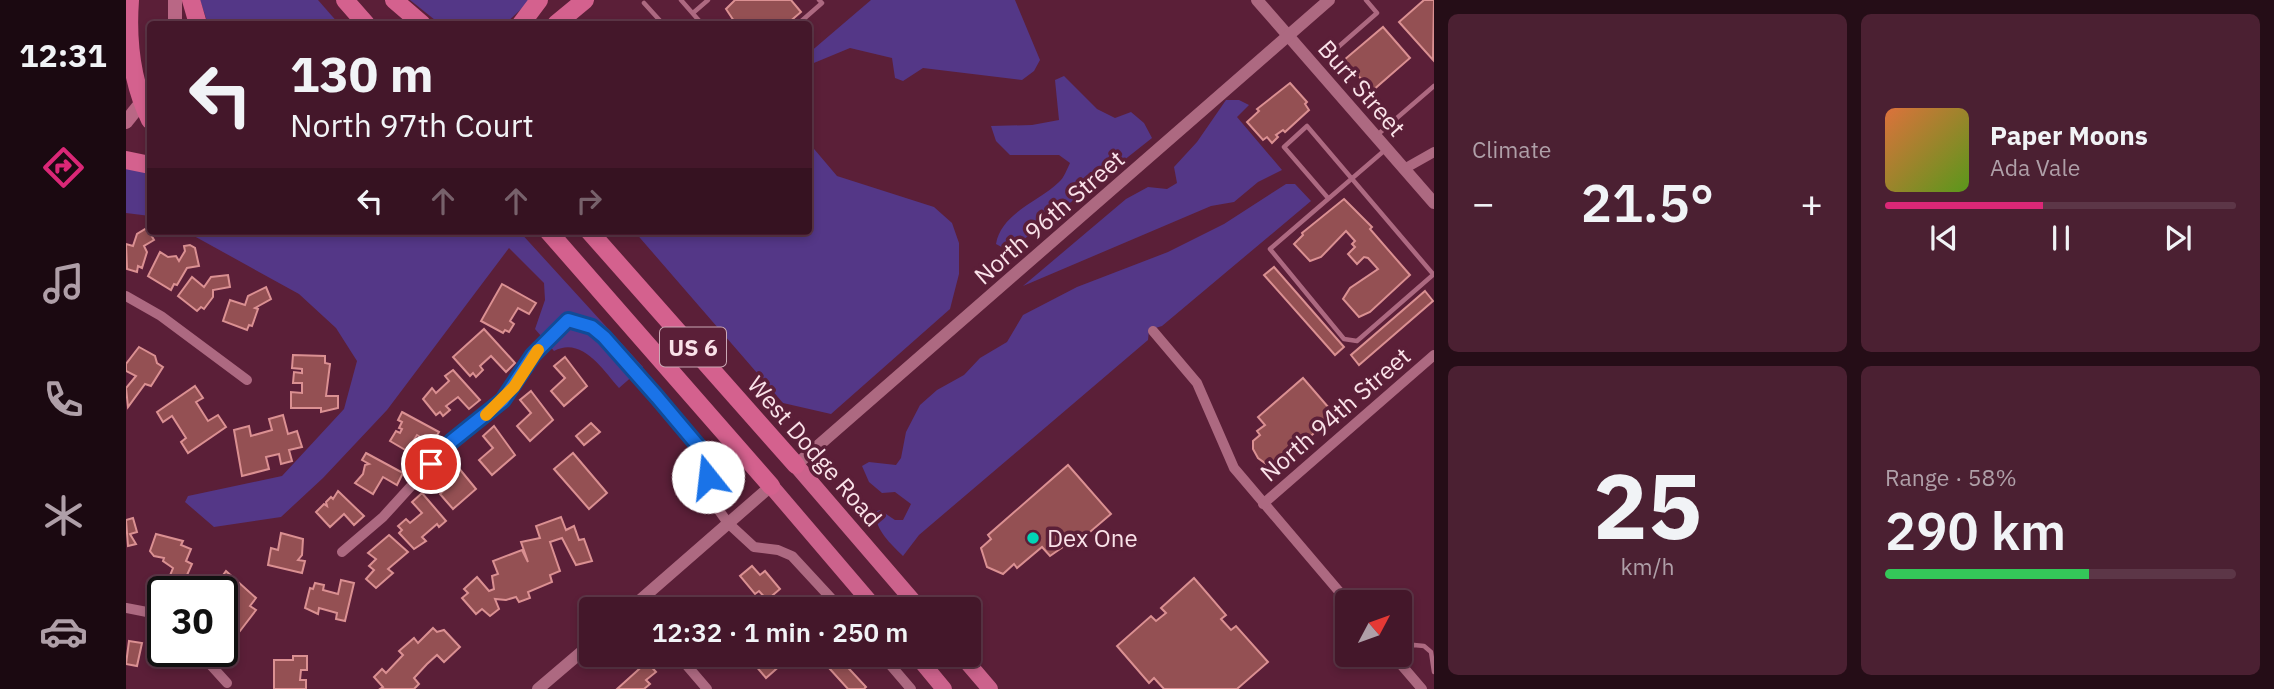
<!DOCTYPE html>
<meta charset="utf-8">
<style>
:root{--surface:#44172a;--page:#4b2032;--text:#f1f3f6;--muted:#af9fa8;--line:#5c3647;--accent:#db2777}
body{margin:0;font-family:"IBM Plex Sans",sans-serif;background:var(--page);color:var(--text);height:100vh;display:flex;flex-direction:column;font-size:26px;white-space:nowrap}
*{box-sizing:border-box;margin:0}
p{font-size:23px;color:var(--muted)}
.icon{flex:none;width:38px;height:38px;fill:none;stroke:currentColor;stroke-width:2;stroke-linecap:round;stroke-linejoin:round}
.map{position:relative;flex:1;overflow:hidden}
.drawer{display:flex;flex-direction:column;gap:14px;padding:14px;background:#250d17;width:840px}
.drawer>*{flex:none}
.guide{position:absolute;left:21px;top:21px;width:665px;height:214px;border-radius:7px;box-shadow:0 4px 10px #0003,0 0 0 2px var(--line);background:#44172a;color:var(--text);overflow:hidden}
.needle{width:46px;rotate:49deg}
.fabs{position:absolute;left:1209px;top:590px;display:grid;gap:14px}
.fabs a{display:grid;place-items:center;width:77px;height:77px;border-radius:7px;background:var(--surface);box-shadow:0 4px 10px #0003,0 0 0 2px var(--line);font-size:35px}
.speed{position:absolute;left:21px;top:576px;display:flex;gap:14px;font-size:35px;font-weight:700;text-align:center}
.speed>*{display:grid;place-content:center;width:91px;height:91px;border-radius:50%;background:var(--surface);box-shadow:0 4px 10px #0003,0 0 0 2px var(--line);line-height:1}
.speed .limit{border:4px solid #111;border-radius:10px;background:#fff;color:#111}
.pin{position:absolute;display:grid;place-items:center;width:60px;height:60px;color:#fff;margin:-30px;border:4px solid #fff;border-radius:50%;box-shadow:0 2px 7px #0007}
.me{position:absolute;width:77px;margin:-38px;rotate:344deg;stroke-linejoin:round;filter:drop-shadow(0 0 5px #0008)}
.turn{display:flex;align-items:center;gap:24px;height:147px;padding:0 28px;font-size:32px}
.turn .icon{width:91px;height:91px;stroke-width:2.5}
.turn b{display:block;font-size:49px;line-height:60px}
.lanes{display:flex;align-items:center;height:66px;padding:0 28px;background:#0003;justify-content:center;gap:35px;direction:ltr}
.lanes .off{opacity:.35}
.big{font-size:52px;font-weight:600;line-height:1.1}
.drawer .widget{flex:1;display:flex;flex-direction:column;justify-content:center;gap:10px;min-width:0;padding:0 24px;border-radius:10px;background:var(--page)}
.drawer .dial{align-items:center;gap:0}
.dial b{font-size:91px;line-height:1}
.song{display:flex;align-items:center;gap:21px}
.cover{width:84px;height:84px;border-radius:10px;background:linear-gradient(135deg,hsl(20 70% 55%),hsl(90 70% 35%))}
.played{height:7px;border-radius:4px;background:linear-gradient(90deg,var(--accent) 45%,var(--line) 45%)}
.keys{display:flex;justify-content:space-around;direction:ltr}
.heat{display:flex;justify-content:space-between;align-items:center;font-size:38px;direction:ltr}
.charge{height:10px;border-radius:5px;background:linear-gradient(90deg,#34c759 58%,var(--line) 0)}
.drawer .tiles{flex:1;display:grid;gap:14px;grid-template-columns:repeat(2,1fr)}
.trip{position:absolute;left:453px;top:597px;width:402px;height:70px;border-radius:7px;background:var(--surface);box-shadow:0 4px 10px #0003,0 0 0 2px var(--line);font-weight:600;line-height:70px;text-align:center}
main{display:flex;flex:1;min-height:0}
.menu{display:flex;flex-direction:column;width:126px;justify-content:space-around;align-items:center;background:#1b0911;color:var(--muted)}
.menu .icon{width:49px;height:49px}
.menu .on{color:var(--accent)}
.menu b{font-size:32px;color:var(--text)}
.map>svg:first-child{display:block}
</style>
<main>
<nav class="menu">
<b>12:31</b>
<svg class="icon on" aria-label="directions" viewBox="0 0 24 24"><path d="M12 3l9 9-9 9-9-9zM9 14v-3h6M13 9l2 2-2 2"/></svg>
<svg class="icon" aria-label="music" viewBox="0 0 24 24"><path d="M9 18V5l10-2v13"/><circle cx="6" cy="18" r="3"/><circle cx="16" cy="16" r="3"/></svg>
<svg class="icon" aria-label="phone" viewBox="0 0 24 24"><path d="M5 4h4l2 5-3 2q2 4 5 5l2-3 5 2v4C11 20 4 13 5 4z"/></svg>
<svg class="icon" aria-label="climate" viewBox="0 0 24 24"><path d="M12 3v18M4 7l16 10M4 17L20 7"/></svg>
<svg class="icon" aria-label="car" viewBox="0 0 24 24"><path d="M5 17H2v-5l4-1 3-4h7l3 4 3 1v5h-3M9 17h6M6 11h13"/><circle cx="7" cy="17" r="2"/><circle cx="17" cy="17" r="2"/></svg>
</nav>
<div class="map">
<svg width="1308" height="689" viewBox="0 0 1308 689">
<rect width="100%" height="100%" fill="#5b1f38"/>
<!-- green -->
<g fill="#543787">
<polygon points="74,0 192,0 213,24 82,24"/>
<polygon points="284,0 405,0 379,24 314,24"/>
<polygon points="745,0 889,0 914,60 908,71 896,80 797,68 777,81 769,78 766,58 724,48 683,65 683,53"/>
<path d="M 938,76 L 971,109 L 989,118 L 1005,112 L 1018,123 L 1026,138 L 883,251 L 870,244 C 875,213 914,201 933,182 C 938,178 941,169 944,163 L 933,155 L 884,155 L 870,141 L 865,126 L 906,125 L 933,120 L 929,80 Z"/>
<polygon points="1100,100 1113,100 1123,105 1111,117 1156,170 1132,182 1108,202 1085,206 897,286 1000,199 1022,187 1041,189 1051,183 1048,167 1071,142"/>
<polygon points="683,143 711,176 808,207 826,223 833,243 833,274 824,309 705,414 657,403 508,231 682,231"/>
<polygon points="0,167 24,171 24,216 0,213"/>
<path d="M 1160,184 L 1169,184 L 1185,201 L 1036,326 L 1023,330 L 1022,340 L 793,535 L 777,556 C 764,543 750,531 749,512 L 754,510 L 769,520 L 777,520 L 785,504 L 769,492 L 756,493 L 743,482 L 736,466 L 743,462 L 770,465 L 775,458 L 780,432 L 794,405 L 811,390 L 838,375 L 854,358 L 881,342 L 897,315 L 951,287 L 1042,252 L 1098,224 Z"/>
<path d="M 59,231 L 393,231 L 517,367 L 493,388 C 477,370 456,336 428,351 L 409,329 L 419,300 L 418,283 L 383,248 L 261,410 L 197,478 L 155,517 L 88,527 L 59,502 L 62,496 L 156,476 L 218,409 L 231,361 L 210,328 L 173,294 Z"/>
</g>
<!-- building -->
<g fill="#945053" stroke="#db9092" stroke-width="2">
<polygon points="609,0 665,0 675,12 661,24 610,24 600,9"/>
<polygon points="1298,0 1308,0 1307,60 1273,22"/>
<polygon points="1257,27 1284,58 1246,91 1218,60"/>
<polygon points="1164,83 1181,102 1179,104 1183,110 1159,132 1157,130 1150,135 1152,137 1146,143 1141,137 1137,140 1121,122 1133,111 1131,109"/>
<polygon points="1218,199 1246,227 1244,229 1284,275 1244,312 1233,317 1217,299 1224,288 1252,269 1242,258 1238,257 1231,264 1222,254 1229,247 1226,244 1229,241 1220,231 1195,257 1184,261 1168,244 1177,235 1176,233"/>
<polygon points="21,228 28,240 18,246 21,252 16,268 12,266 11,272 1,269 0,244 7,246 11,234"/>
<polygon points="64,245 69,248 73,266 61,268 51,285 48,284 45,290 22,276 34,252 42,257 50,256 53,261 59,251 58,246"/>
<polygon points="1148,267 1218,347 1209,355 1138,275"/>
<polygon points="102,275 104,287 87,290 87,297 78,309 75,307 71,311 52,296 66,277 78,287 85,277"/>
<polygon points="376,284 410,303 403,314 392,308 384,321 388,324 383,332 379,330 377,333 355,321"/>
<polygon points="140,287 145,299 129,308 132,309 126,326 123,325 121,330 97,321 104,300 119,305 122,296"/>
<polygon points="1299,291 1307,301 1233,365 1225,355"/>
<polygon points="358,329 389,363 380,372 365,356 354,366 357,370 350,377 347,373 344,376 327,357"/>
<polygon points="13,347 29,356 31,363 37,367 25,386 19,384 2,407 0,388 10,376 0,371 0,364"/>
<polygon points="167,355 199,356 199,363 204,364 200,396 212,396 212,408 195,412 195,408 165,408 165,392 176,393 176,383 167,383 168,372 176,373 176,369 166,368"/>
<polygon points="439,357 461,386 438,406 425,391 439,378 428,366"/>
<polygon points="327,370 354,400 343,409 332,397 320,406 324,410 317,416 314,412 310,415 297,399 306,388 310,393 323,381 319,376"/>
<polygon points="1177,378 1209,415 1149,467 1143,466 1132,458 1127,449 1127,441 1134,435 1131,431 1139,425 1132,417"/>
<polygon points="69,386 77,398 70,402 82,421 92,415 100,427 62,453 55,442 60,438 46,416 37,422 31,412"/>
<polygon points="405,391 427,420 404,441 391,426 405,413 394,400"/>
<polygon points="276,412 313,432 306,444 291,435 281,451 264,441 270,431 274,433 276,429 273,428 276,422 272,420"/>
<polygon points="157,415 162,434 171,431 176,447 163,450 166,461 155,464 153,454 140,457 143,469 116,476 108,430 123,426 125,436 146,430 143,419"/>
<polygon points="465,423 474,432 458,445 450,436"/>
<polygon points="368,426 389,455 366,475 353,460 367,448 357,436"/>
<polygon points="240,453 277,473 271,485 257,477 247,494 229,483 237,474 239,465 243,464 236,460"/>
<polygon points="447,453 481,493 463,509 428,469"/>
<polygon points="327,461 350,489 327,509 314,494 328,482 317,469"/>
<polygon points="942,465 985,514 951,543 947,540 924,556 916,547 891,568 888,564 877,574 861,567 855,548 865,539 862,535"/>
<polygon points="212,491 238,516 228,525 218,514 204,527 190,512 198,504 201,506 200,502 205,497 207,499"/>
<polygon points="296,493 320,521 313,527 311,524 296,537 300,541 288,549 273,533 276,530 272,526 280,519 284,523 296,513 286,502"/>
<polygon points="435,517 440,530 448,526 453,540 458,539 466,561 450,565 436,538 424,542 434,571 424,575 426,582 402,592 404,598 393,602 390,597 380,600 369,599 373,609 364,616 356,609 350,614 336,598 342,593 338,589 351,577 363,591 368,589 366,576 372,574 367,561 396,550 402,562 395,542 414,538 410,526"/>
<polygon points="7,518 11,532 4,534 10,544 2,546 0,520"/>
<polygon points="155,533 177,539 176,555 172,560 179,561 176,573 142,565 145,548 152,550"/>
<polygon points="30,534 57,541 55,545 65,549 60,561 66,564 57,584 43,578 47,568 37,561 38,558 28,556 24,551"/>
<polygon points="263,535 282,552 262,569 267,573 250,588 240,579 248,570 243,566 250,559 242,553"/>
<polygon points="626,566 634,575 639,571 654,589 641,600 633,591 629,594 614,576"/>
<polygon points="100,571 130,598 124,606 130,610 114,631 101,622 108,613 96,608 96,592 85,592"/>
<polygon points="1068,578 1100,615 1095,619 1105,630 1110,626 1142,662 1111,689 1038,689 1028,678 1023,683 991,646 1025,616 1030,621 1040,613 1035,608"/>
<polygon points="215,580 228,583 219,621 210,619 211,613 193,608 192,614 179,608 184,588 187,589 189,583 198,585 197,590 212,594"/>
<polygon points="307,628 311,632 318,630 334,647 318,662 311,655 301,664 288,678 293,684 288,689 254,689 257,687 248,677 256,669 260,673 277,655 273,651 288,638 292,643"/>
<polygon points="3,641 16,643 11,666 0,664"/>
<polygon points="627,654 647,654 656,664 640,678 629,665 634,662"/>
<polygon points="167,656 181,656 181,670 175,670 174,680 180,680 180,689 148,689 148,660 167,660"/>
<polygon points="713,658 740,687 738,689 722,689 703,668"/>
<polygon points="521,662 530,672 520,680 524,684 518,689 491,689"/>
</g>
<g fill="none" stroke-linecap="round" stroke-linejoin="round">
<!-- service -->
<g stroke="#ad6981" stroke-width="4.5">
<polyline points="555,0 576,24"/>
<polyline points="518,3 537,24"/>
<polyline points="567,13 582,0"/>
<polyline points="672,24 696,3 693,0"/>
<polyline points="1211,48 1251,13 1240,0"/>
<polyline points="1250,136 1308,86"/>
<polyline points="1259,150 1144,249 1218,339 1231,341 1308,274"/>
<polyline points="1202,198 1158,147 1181,126 1307,274"/>
<polyline points="1274,651 1288,645 1298,646 1305,652 1308,672"/>
</g>
<!-- minor -->
<g stroke="#ad6981" stroke-width="10">
<polyline points="1278,169 1308,152"/>
<polyline points="0,296 35,316 121,380"/>
<polyline points="1027,331 1071,383 1108,468 1222,602"/>
<polyline points="1137,504 1308,355"/>
<polyline points="216,552 257,517 326,441 377,400 407,355 442,320 465,327 478,337 574,447 582,459 584,498 602,523 628,547 652,550 666,556 715,609"/>
<polyline points="0,608 21,612 37,620"/>
<polyline points="72,651 101,683"/>
<polyline points="551,654 581,689"/>
<polyline points="755,654 785,689"/>
<polyline points="1266,654 1296,689"/>
</g>
<!-- tertiary -->
<g stroke="#ad6981" stroke-width="12">
<polyline points="1131,0 1308,203"/>
<polyline points="670,465 1203,0"/>
<polyline points="504,609 645,486"/>
<polyline points="412,689 466,643"/>
</g>
<!-- secondary -->
<g stroke="#b96785" stroke-width="14">
<polyline points="49,24 49,0"/>
<polyline points="0,122 24,92"/>
</g>
<!-- trunk -->
<g stroke="#cc628c" stroke-width="16">
<polyline points="670,465 794,609"/>
<polyline points="645,486 750,609"/>
<polyline points="789,654 818,689"/>
<polyline points="834,654 864,689"/>
</g>
<!-- motorway -->
<g stroke="#d4618e" stroke-width="18">
<path d="M 4,0 C 1,41 6,83 24,120"/>
<polyline points="65,0 72,24"/>
<polyline points="219,0 240,24"/>
<polyline points="268,0 296,24"/>
<polyline points="395,24 413,0"/>
<polyline points="430,24 459,0"/>
<polyline points="0,160 24,165"/>
<polyline points="422,231 645,486"/>
<polyline points="463,231 670,465"/>
</g>
</g>
<g fill="none" stroke-linecap="round" stroke-linejoin="round">
<!-- route casing -->
<g stroke="#114b97" stroke-width="18">
<polyline id="route" points="305,464 326,441 377,400 407,355 442,320 466,327 478,337 531,397 579,454 582,477"/>
</g>
<!-- route -->
<use href="#route" stroke="#1a73e8" stroke-width="12"/>
<!-- slow -->
<polyline stroke="#f59e0b" stroke-width="12" points="360,415 388,387 412,350"/>
</g>
<!-- markers -->
<circle fill="#01d5b6" stroke="#5b1f38" stroke-width="2.5" cx="907" cy="538" r="7"/>
<g text-anchor="middle" dominant-baseline="central" stroke-width="7" stroke-linejoin="round" paint-order="stroke">
<!-- shield labels -->
<rect fill="#5b1f38" stroke="#caa8b4" stroke-width="2" x="534" y="327.5" width="66" height="39" rx="5"/>
<g font-size="23" font-weight="bold" fill="#fae2e9">
<text x="567" y="347">US 6</text>
</g>
<!-- street labels -->
<g font-size="24" fill="#fae2e9" stroke="#5b1f38">
<text transform="translate(1236 88) rotate(49)">Burt Street</text>
<text transform="translate(923 217) rotate(-41)">North 96th Street</text>
<text transform="translate(1209 414) rotate(-41)">North 94th Street</text>
<text transform="translate(689 451) rotate(49)">West Dodge Road</text>
</g>
<!-- poi labels -->
<g font-size="24" fill="#fae2e9" stroke="#5b1f38" text-anchor="start">
<text x="921" y="538">Dex One</text>
</g>
</g>
</svg>
<div class="fabs">
<a><svg class="needle" viewBox="-14 -14 28 28"><path d="M0-13l5 13h-10z" fill="#e53935"/><path d="M0 13l5-13h-10z" fill="#af9fa8"/></svg></a>
</div>
<div class="speed"><div class="limit">30</div></div>
<div class="pin" style="left:305px;top:464px;background:#d93025"><svg class="icon" aria-label="arrive" viewBox="0 0 24 24"><path d="M6 21V4h12l-3 4 3 4H6"/></svg></div>
<svg class="me" style="left:582px;top:477px" viewBox="-20 -20 40 40"><circle r="19" fill="#fff"/><path d="M0-13L10 11 0 6-10 11z" fill="#1a73e8"/></svg>
<div class="trip">12:32 · 1 min · 250 m</div>
<div class="guide">
<div class="turn"><svg class="icon" aria-label="left" viewBox="0 0 24 24"><path d="M17 20v-9H6M10 6l-5 5 5 5"/></svg><div><b>130 m</b>North 97th Court</div></div>
<div class="lanes"><svg class="icon" aria-label="left" viewBox="0 0 24 24"><path d="M17 20v-9H6M10 6l-5 5 5 5"/></svg><svg class="icon off" aria-label="ahead" viewBox="0 0 24 24"><path d="M12 20V5M6 11l6-6 6 6"/></svg><svg class="icon off" aria-label="ahead" viewBox="0 0 24 24"><path d="M12 20V5M6 11l6-6 6 6"/></svg><svg class="icon off" aria-label="right" viewBox="0 0 24 24"><path d="M7 20v-9h11M14 6l5 5-5 5"/></svg></div>
</div>
</div>
<section class="drawer">
<div class="tiles">
<div class="widget"><p>Climate</p>
<div class="heat"><a>−</a><b class="big">21.5°</b><a>+</a></div>
</div>
<div class="widget">
<div class="song"><i class="cover"></i><div><b>Paper Moons</b><p>Ada Vale</p></div></div>
<div class="played"></div>
<div class="keys"><svg class="icon" aria-label="previous" viewBox="0 0 24 24"><path d="M18 5L8 12l10 7zM5 5v14"/></svg><svg class="icon" aria-label="pause" viewBox="0 0 24 24"><path d="M8 5v14M16 5v14"/></svg><svg class="icon" aria-label="next" viewBox="0 0 24 24"><path d="M6 5l10 7-10 7zM19 5v14"/></svg></div>
</div>
<div class="widget dial"><b>25</b><p>km/h</p></div>
<div class="widget"><p>Range · 58%</p><b class="big">290 km</b><div class="charge"></div></div>
</div>
</section>
</main>
